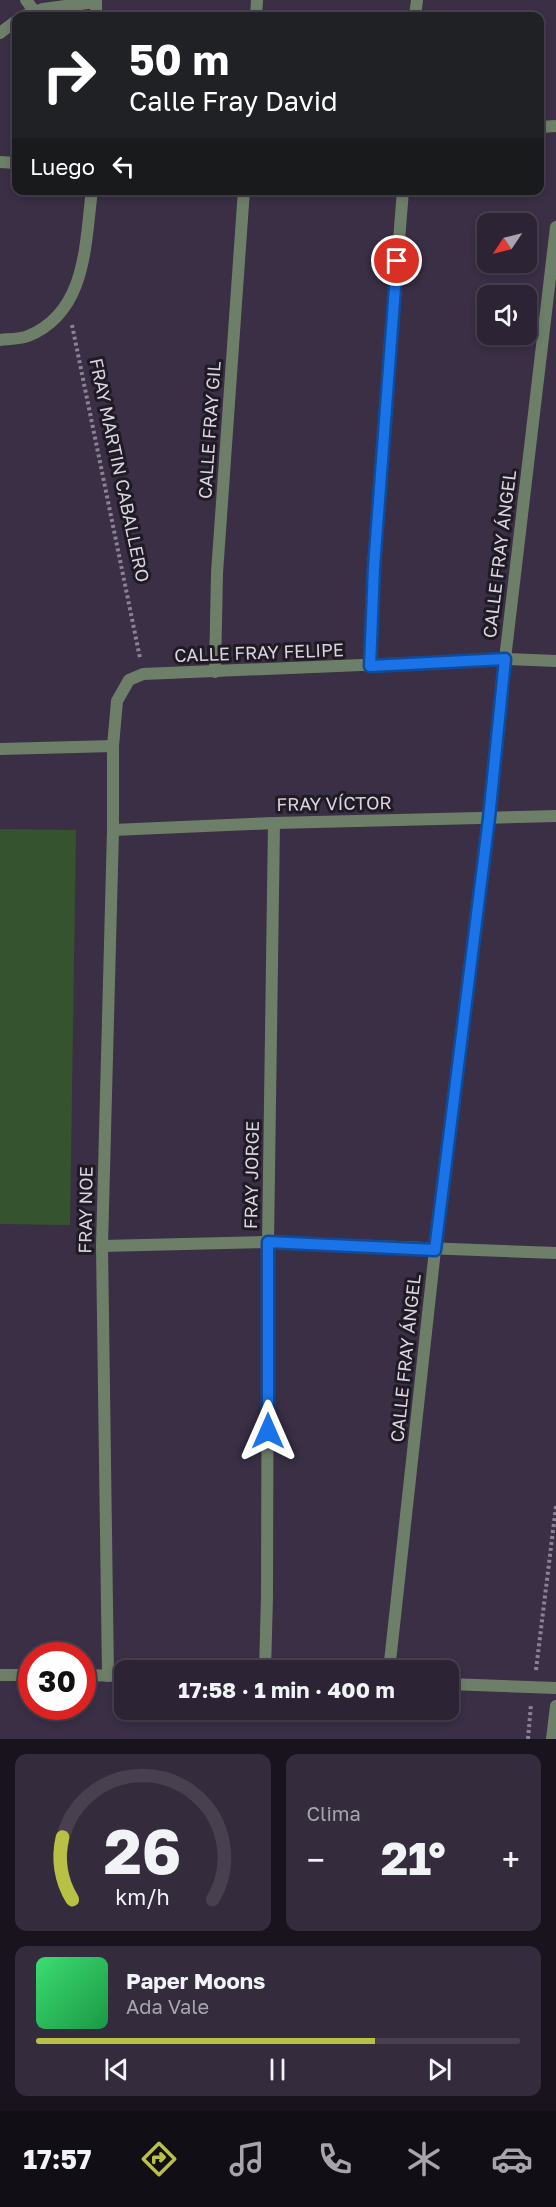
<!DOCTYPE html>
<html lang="es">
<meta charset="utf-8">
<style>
:root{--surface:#2c2334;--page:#342b3c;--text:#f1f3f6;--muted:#a6a4ac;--line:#48404f;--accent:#b9c046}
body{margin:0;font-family:"Golos Text",sans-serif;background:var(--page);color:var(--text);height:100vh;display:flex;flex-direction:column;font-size:22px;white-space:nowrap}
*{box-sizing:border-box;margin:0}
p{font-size:20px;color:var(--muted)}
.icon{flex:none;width:33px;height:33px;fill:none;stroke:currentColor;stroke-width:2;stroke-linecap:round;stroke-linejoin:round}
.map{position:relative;height:1739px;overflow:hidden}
.drawer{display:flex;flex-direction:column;gap:15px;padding:15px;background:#18131d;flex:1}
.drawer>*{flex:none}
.hud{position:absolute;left:12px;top:12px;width:532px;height:183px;border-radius:12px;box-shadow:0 3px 9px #0003,0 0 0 2px var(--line);background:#202124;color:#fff;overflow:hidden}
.needle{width:39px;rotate:235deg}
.fabs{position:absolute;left:477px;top:213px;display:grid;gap:12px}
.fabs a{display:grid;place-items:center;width:60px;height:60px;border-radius:12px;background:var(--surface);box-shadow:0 3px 9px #0003,0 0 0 2px var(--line);font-size:30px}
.speed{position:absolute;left:18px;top:1642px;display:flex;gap:12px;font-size:30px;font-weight:700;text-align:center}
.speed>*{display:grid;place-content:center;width:78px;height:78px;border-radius:50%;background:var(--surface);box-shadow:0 3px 9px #0003,0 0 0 2px var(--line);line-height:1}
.speed .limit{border:9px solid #d22;background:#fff;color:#111}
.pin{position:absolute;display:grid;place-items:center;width:51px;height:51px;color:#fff;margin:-26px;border:3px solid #fff;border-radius:50%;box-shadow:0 2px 6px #0007}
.me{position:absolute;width:66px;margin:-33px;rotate:0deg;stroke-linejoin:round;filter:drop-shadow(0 0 4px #0008)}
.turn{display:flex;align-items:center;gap:21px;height:126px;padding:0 18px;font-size:27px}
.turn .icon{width:78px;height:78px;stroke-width:2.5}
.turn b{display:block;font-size:42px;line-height:51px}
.then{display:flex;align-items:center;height:57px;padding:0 18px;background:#0003;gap:12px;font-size:22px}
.big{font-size:45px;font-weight:700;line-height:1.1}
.drawer .card{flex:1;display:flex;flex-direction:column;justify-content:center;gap:9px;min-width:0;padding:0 21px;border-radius:12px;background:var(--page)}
.drawer .dial{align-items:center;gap:0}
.dial svg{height:156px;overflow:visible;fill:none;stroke:var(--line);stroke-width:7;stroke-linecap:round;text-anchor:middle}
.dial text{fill:var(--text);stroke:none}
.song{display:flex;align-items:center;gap:18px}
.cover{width:72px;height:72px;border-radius:9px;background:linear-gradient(135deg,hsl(140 70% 55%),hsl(140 70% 35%))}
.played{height:6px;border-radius:3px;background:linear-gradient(90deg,var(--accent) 70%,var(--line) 70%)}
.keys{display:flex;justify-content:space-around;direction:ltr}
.heat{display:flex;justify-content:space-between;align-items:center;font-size:33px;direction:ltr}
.drawer .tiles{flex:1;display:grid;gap:15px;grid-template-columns:1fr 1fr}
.card:last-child{grid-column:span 2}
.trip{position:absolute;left:114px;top:1660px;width:345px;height:60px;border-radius:12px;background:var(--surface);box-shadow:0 3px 9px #0003,0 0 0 2px var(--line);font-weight:700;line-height:60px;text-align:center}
.dock{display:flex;height:96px;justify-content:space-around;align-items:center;background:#120e15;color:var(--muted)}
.dock .icon{width:42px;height:42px}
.dock .current{color:var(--accent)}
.dock b{font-size:27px;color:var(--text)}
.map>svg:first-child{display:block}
</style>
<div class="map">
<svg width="556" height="1739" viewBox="0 0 556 1739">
<rect width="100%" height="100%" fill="#3a2f45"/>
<!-- green -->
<polygon fill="#365330" points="0,829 76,830 70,1225 0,1224"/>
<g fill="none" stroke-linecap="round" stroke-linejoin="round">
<!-- path -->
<g stroke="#8b8294" stroke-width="4" stroke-dasharray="3 3" stroke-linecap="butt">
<polyline points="72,325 140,658"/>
<polyline points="536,1670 556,1506"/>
<polyline points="528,1739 531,1704"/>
</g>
<!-- minor -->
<g stroke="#6e7f69" stroke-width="12">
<polyline points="26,0 35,12"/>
<polyline points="96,0 96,16"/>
<polyline points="24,16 43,9 95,2"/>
<polyline points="256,16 257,0"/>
<polyline points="415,16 417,0"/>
<polyline points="0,33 16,21"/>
<polyline points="540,127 556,126"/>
<polyline points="0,162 16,163"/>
<path d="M 0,340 C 9,339 20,339 28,336 C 87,312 85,244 92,190"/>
<polyline points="370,666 373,567 403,190"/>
<polyline points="215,672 217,573 244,190"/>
<polyline points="0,749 113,746"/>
<polyline points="113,830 274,823 556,816"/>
<polyline points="102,1246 268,1242 556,1253"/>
<polyline points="265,1671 267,1596 268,1242 274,823"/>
<polyline points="389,1671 435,1250 489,817 505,659 556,227"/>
<polyline points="0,1675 32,1675"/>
<polyline points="82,1675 124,1676"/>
<polyline points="108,1676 102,1246 113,830 113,746 117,701 129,680 143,674 505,659 556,661"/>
<polyline points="448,1684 556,1688"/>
</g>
<!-- tertiary -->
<polyline stroke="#6e7f69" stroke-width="12" points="552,1739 556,1706"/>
</g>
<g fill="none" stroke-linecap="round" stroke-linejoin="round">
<!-- route casing -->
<g stroke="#114b97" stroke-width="15">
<polyline id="route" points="268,1431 268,1242 435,1250 489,818 505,659 370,666 374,567 397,261"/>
</g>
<!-- route -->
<use href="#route" stroke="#1a73e8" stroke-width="10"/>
</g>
<g text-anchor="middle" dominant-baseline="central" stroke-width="6" stroke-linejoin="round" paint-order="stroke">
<!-- street labels -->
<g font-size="18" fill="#dad3e1" stroke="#1f1a24">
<text transform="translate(209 430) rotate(-86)">CALLE FRAY GIL</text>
<text transform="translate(120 470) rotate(78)">FRAY MARTIN CABALLERO</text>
<text transform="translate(499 554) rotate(-83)">CALLE FRAY ÁNGEL</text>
<text transform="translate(259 652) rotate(-2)">CALLE FRAY FELIPE</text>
<text transform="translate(334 803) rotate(-1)">FRAY VÍCTOR</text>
<text transform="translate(251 1175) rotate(-89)">FRAY JORGE</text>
<text transform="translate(85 1210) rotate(-89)">FRAY NOE</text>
<text transform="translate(405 1358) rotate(-84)">CALLE FRAY ÁNGEL</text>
</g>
</g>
</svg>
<div class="fabs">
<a><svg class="needle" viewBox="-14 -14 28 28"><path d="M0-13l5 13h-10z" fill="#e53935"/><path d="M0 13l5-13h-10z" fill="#a6a4ac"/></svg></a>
<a><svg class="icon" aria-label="sound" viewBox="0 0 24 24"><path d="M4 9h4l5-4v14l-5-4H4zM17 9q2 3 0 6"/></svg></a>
</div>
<div class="speed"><div class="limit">30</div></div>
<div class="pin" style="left:397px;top:261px;background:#d93025"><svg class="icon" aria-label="arrive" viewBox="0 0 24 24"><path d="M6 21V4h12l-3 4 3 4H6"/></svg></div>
<svg class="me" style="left:268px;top:1431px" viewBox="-20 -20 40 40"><path d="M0-17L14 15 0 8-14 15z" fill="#1a73e8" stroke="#fff" stroke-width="4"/></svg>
<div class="trip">17:58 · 1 min · 400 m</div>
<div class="hud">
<div class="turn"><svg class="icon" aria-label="right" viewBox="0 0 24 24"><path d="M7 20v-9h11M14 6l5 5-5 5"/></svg><div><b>50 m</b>Calle Fray David</div></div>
<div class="then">Luego<svg class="icon" aria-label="left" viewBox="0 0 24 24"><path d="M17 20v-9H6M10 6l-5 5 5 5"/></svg></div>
</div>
</div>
<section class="drawer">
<div class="tiles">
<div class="card dial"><svg viewBox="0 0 100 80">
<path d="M14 69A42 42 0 1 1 86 69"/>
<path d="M14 69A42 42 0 0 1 9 37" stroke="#b9c046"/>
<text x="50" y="56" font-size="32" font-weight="700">26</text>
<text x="50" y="72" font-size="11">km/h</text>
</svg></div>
<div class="card"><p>Clima</p>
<div class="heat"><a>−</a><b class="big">21°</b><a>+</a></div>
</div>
<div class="card">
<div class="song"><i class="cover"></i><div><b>Paper Moons</b><p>Ada Vale</p></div></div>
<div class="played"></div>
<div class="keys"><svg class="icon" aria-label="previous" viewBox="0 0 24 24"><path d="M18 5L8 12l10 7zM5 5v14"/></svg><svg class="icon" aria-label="pause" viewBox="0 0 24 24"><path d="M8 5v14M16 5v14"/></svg><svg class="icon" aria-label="next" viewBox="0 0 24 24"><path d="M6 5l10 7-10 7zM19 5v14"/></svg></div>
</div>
</div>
</section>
<nav class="dock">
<b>17:57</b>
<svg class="icon current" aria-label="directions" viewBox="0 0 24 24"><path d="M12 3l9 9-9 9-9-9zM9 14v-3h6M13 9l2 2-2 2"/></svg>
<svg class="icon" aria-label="music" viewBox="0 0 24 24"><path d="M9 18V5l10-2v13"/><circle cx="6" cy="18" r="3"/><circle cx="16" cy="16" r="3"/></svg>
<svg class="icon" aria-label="phone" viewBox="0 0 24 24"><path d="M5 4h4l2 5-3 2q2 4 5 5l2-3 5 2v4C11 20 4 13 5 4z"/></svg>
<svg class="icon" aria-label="climate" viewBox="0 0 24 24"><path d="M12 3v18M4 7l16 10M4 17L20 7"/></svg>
<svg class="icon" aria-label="car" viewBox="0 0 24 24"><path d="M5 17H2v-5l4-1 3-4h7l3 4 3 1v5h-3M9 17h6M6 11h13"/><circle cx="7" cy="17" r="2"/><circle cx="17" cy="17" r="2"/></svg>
</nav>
